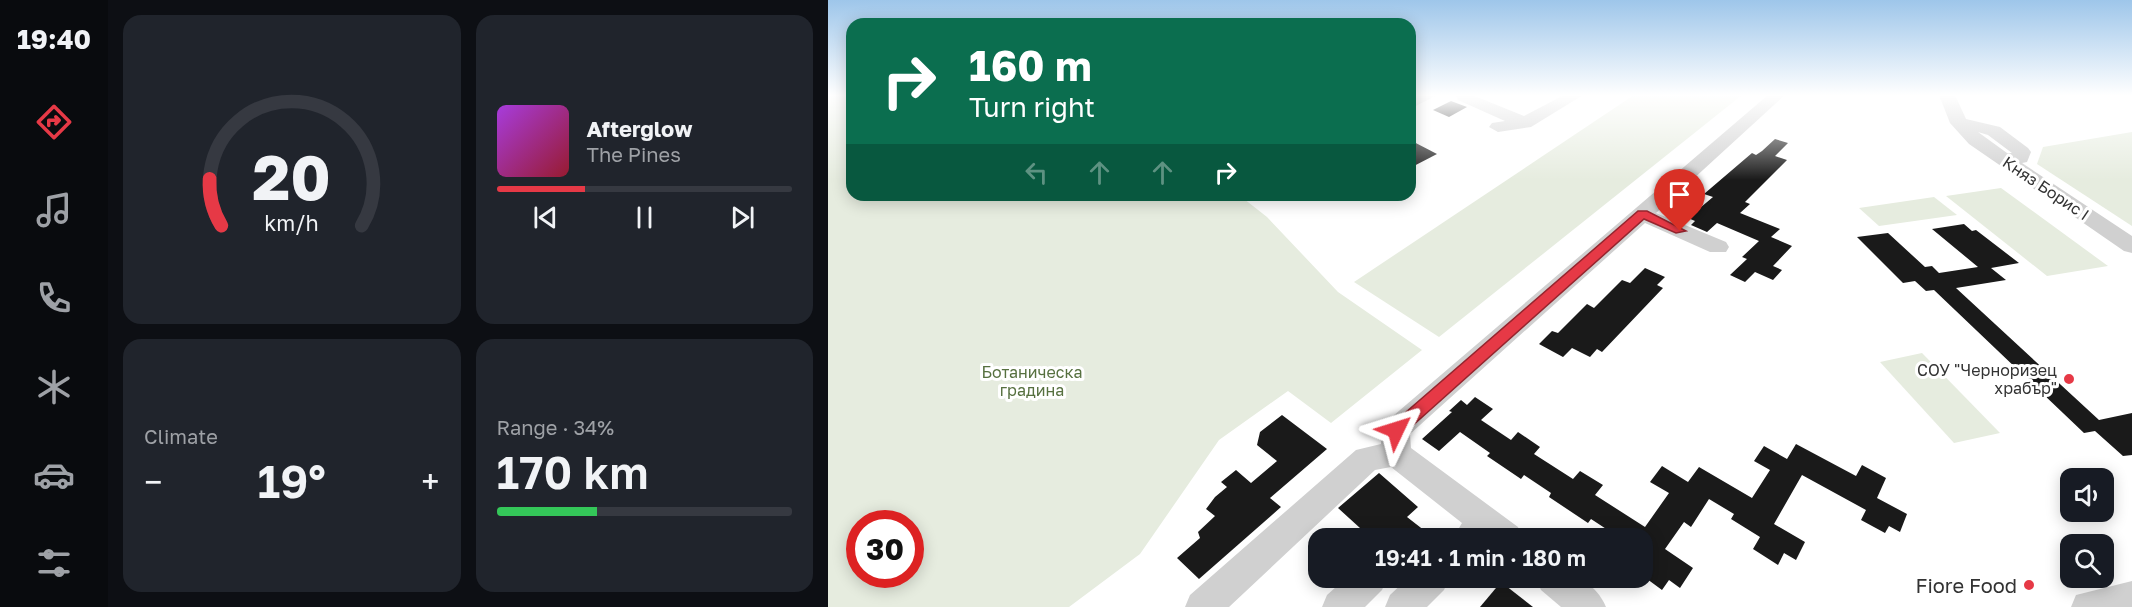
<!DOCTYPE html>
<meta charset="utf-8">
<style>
:root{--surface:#171b24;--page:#20242c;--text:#f1f3f6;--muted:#9ea1a6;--line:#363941;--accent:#e63946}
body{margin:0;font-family:"Golos Text",sans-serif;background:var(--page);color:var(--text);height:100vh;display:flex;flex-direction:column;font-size:22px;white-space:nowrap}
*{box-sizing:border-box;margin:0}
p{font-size:20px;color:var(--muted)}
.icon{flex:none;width:33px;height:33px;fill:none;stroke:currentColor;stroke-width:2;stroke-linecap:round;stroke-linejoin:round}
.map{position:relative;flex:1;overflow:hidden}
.side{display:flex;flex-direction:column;gap:15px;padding:15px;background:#0d0f14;width:720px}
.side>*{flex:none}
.top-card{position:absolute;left:18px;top:18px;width:570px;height:183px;border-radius:18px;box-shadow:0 3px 15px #0003;background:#0b6e4f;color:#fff;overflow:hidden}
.tools{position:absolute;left:1232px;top:468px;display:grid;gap:12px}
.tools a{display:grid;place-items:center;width:54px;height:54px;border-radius:12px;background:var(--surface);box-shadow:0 3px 15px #0003;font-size:30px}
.speed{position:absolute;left:18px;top:510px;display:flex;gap:12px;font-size:30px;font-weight:700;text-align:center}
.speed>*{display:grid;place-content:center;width:78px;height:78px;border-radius:50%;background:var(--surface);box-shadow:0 3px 15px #0003;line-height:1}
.speed .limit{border:9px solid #d22;background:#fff;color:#111}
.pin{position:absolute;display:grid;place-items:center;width:51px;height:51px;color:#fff;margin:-62px -26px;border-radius:50% 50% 50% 0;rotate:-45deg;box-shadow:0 0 6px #0007}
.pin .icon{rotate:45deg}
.me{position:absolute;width:66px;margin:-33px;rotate:49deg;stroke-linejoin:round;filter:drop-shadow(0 0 4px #0008)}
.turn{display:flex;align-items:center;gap:21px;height:126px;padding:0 24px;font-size:27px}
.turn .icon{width:78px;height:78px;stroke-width:2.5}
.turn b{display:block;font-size:42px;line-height:51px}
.lanes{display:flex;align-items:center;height:57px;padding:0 24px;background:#0003;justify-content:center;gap:30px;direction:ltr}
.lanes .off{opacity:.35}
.big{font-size:45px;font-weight:600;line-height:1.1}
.side .card{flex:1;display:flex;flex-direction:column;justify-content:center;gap:9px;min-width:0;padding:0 21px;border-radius:18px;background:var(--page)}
.side .dial{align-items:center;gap:0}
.dial svg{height:156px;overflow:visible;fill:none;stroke:var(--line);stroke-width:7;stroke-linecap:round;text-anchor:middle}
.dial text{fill:var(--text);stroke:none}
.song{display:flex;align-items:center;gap:18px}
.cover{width:72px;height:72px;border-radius:9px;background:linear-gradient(135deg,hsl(280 70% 55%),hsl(350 70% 35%))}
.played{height:6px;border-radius:3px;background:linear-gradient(90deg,var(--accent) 30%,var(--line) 30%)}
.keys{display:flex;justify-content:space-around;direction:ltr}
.heat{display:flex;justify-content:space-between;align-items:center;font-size:33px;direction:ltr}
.charge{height:9px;border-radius:4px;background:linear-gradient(90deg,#34c759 34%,var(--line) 0)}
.side .tiles{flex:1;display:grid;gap:15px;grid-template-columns:repeat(2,1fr)}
.trip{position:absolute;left:480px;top:528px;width:345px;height:60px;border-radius:18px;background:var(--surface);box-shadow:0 3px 15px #0003;font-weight:600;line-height:60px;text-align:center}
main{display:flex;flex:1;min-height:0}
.tabs{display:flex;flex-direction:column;width:108px;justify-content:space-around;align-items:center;background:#090b0e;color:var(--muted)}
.tabs .icon{width:42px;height:42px}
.tabs .on{color:var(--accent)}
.tabs b{font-size:27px;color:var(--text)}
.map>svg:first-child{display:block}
</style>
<main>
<nav class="tabs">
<b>19:40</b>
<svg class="icon on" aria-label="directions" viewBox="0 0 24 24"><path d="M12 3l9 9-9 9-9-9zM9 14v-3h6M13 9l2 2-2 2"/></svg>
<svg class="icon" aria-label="music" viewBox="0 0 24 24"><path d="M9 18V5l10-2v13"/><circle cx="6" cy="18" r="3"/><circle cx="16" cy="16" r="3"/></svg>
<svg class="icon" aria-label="phone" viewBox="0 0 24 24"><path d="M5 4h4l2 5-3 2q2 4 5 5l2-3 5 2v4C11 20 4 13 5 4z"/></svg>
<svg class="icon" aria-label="climate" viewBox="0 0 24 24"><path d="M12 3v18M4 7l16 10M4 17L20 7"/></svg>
<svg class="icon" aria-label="car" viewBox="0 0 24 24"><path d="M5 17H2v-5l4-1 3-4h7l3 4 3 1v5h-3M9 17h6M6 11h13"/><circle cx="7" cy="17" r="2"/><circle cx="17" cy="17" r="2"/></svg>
<svg class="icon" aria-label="filters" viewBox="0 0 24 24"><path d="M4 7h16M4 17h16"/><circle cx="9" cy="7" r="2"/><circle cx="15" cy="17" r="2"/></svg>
</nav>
<section class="side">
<div class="tiles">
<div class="card dial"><svg viewBox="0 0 100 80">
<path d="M14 69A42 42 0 1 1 86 69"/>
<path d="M14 69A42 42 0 0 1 8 45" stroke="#e63946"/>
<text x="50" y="56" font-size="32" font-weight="700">20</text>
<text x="50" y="72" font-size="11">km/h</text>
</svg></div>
<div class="card">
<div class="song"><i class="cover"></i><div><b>Afterglow</b><p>The Pines</p></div></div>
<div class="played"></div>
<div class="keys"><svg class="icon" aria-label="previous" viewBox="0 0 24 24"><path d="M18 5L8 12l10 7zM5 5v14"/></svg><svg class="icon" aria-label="pause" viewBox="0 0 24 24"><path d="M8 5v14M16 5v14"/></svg><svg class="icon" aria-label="next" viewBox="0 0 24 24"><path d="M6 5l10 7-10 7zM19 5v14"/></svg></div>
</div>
<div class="card"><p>Climate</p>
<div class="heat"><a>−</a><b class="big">19°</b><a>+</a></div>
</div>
<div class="card"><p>Range · 34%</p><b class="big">170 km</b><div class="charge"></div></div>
</div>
</section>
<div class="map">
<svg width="1304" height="607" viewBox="0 0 1304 607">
<rect width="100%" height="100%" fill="#fff"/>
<!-- green -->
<g fill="#e6ecdf" fill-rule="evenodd">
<path d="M 0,95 L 24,95 L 24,195 L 411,195 L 439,217 L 510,292 L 594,350 L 503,423 L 460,391 L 391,440 L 312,554 L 241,607 L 0,607 ZM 32,524 L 82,524 L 82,574 L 32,574 Z"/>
<polygon points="806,95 914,95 611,337 526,282"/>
<polygon points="1304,132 1304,226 1209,164 1215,147"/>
<polygon points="1173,188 1280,266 1219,276 1118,196"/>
<polygon points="1106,197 1129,215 1051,226 1031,208"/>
<polygon points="1094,353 1172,433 1126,443 1052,362"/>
</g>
<!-- building -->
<g fill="#1a1a1a">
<polygon points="623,101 639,107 621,117 605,110"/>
<polygon points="947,139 960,143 947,156 959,160 917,202 922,204 912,213 952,229 943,237 964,246 945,266 954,270 945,280 927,272 917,282 902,275 919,259 914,257 931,241 889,223 879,232 863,225 867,221 860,218 885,197 876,194 924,153 928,155 934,151"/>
<polygon points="582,140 609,154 582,168"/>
<polygon points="1136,224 1144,231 1148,230 1191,263 1163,268 1178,280 1128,288 1271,420 1304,413 1304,455 1295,456 1267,431 1256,433 1106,290 1098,291 1087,281 1075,283 1029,237 1060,233 1097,267 1104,266 1111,273 1150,267 1104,229"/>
<polygon points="817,268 837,277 829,285 835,288 774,352 769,349 762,357 744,348 735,357 711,344 724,331 730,333 759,304 766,308 794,280 802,283"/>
<polygon points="647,397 665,409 653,420 683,440 690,432 712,447 706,454 745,479 752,471 775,485 767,495 817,527 841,493 822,482 834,466 860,482 871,467 924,498 942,470 926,461 936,446 959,459 968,444 1028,476 1034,465 1058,478 1049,498 1079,514 1072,532 1061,526 1057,533 1033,520 1038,510 974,475 946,524 977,542 968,560 956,553 950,565 925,549 932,537 903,519 906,514 881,499 863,527 856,522 837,549 865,568 852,588 841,580 834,590 815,576 825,562 814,555 814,538 792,538 763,519 760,523 721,497 723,493 696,475 693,479 659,456 662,453 632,432 611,451 594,439 624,412 621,411 633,400 639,405"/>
<polygon points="454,415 499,449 442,498 453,507 371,579 349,558 372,538 370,532 387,516 378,509 387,497 399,487 393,482 408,470 423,483 449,461 429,445 432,432"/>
<polygon points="551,473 590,507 579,517 606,538 543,538 510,508"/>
<polygon points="673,582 705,607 652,607"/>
</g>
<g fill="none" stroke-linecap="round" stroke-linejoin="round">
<!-- minor -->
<g fill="#d0d0d0" fill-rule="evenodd">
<polygon points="589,95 609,95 582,109 582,98"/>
<polygon points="628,95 644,95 696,116 736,95 755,95 703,127 670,132 661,127 664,123 677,121 630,100"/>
<polygon points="940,95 957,95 828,213 898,242 901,247 898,252 882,252 817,223 582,434 583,448 690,527 694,538 625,538 634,523 563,467 547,470 401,607 357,607 362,595 528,450 553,444 554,430 558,422"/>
<path d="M 1111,95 L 1127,95 L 1138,119 L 1172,127 L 1200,148 L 1203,152 L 1199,162 L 1194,163 L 1304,236 L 1304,253 L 1296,251 L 1141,144 L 1122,123 ZM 1150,132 L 1160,135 L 1184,153 L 1179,153 Z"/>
<polygon points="518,578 559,578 554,590 537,607 494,607 499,595"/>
<polygon points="580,578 621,578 616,590 599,607 557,607 562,595"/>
<path d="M 708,578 C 738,575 764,575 778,607 L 733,607 L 713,590 Z"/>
<polygon points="1304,581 1304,607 1243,607 1248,595"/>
</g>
</g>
<!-- sky -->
<linearGradient id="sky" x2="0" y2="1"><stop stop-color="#9ec6ea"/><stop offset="0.53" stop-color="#fff"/><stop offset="1" stop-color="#fff" stop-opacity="0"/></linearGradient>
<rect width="1304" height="180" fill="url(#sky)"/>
<!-- route -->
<polygon fill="#e63946" stroke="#96252e" stroke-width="1.5" points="810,211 819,211 858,231 848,233 816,219 574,435 562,435 560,430 562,426"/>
<!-- markers -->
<g fill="#e63946" stroke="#fff" stroke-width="2">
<circle cx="1241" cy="379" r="6"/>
<circle cx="1201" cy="585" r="6"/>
</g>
<g text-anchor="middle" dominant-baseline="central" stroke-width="6" stroke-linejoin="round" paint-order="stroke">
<!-- street labels -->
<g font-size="16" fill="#333" stroke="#fff">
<text transform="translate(1218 188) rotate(34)">Княз Борис I</text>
</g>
<!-- poi labels -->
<g font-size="16" fill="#333" stroke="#fff" text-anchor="end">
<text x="1229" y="370">СОУ "Черноризец<tspan x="1229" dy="18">храбър"</tspan></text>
</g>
<!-- park labels -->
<g font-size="16" fill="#56703f" stroke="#fff">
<text x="204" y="372">Ботаническа<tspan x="204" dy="18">градина</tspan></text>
</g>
<!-- near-poi labels -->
<g font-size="20" fill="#333" stroke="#fff" text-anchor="end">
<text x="1189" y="585">Fiore Food</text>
</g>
</g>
</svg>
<div class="tools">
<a><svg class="icon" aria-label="sound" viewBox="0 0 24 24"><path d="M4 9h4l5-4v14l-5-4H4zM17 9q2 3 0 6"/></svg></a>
<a><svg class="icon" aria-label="search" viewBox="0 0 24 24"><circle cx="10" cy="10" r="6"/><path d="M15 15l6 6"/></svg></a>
</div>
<div class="speed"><div class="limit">30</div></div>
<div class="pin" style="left:852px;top:231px;background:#d93025"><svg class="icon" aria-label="arrive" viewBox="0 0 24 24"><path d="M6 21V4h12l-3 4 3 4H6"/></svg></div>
<svg class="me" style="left:568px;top:430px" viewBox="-20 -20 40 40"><path d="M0-17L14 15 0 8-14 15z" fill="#e63946" stroke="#fff" stroke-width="4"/></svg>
<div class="trip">19:41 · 1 min · 180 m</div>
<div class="top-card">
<div class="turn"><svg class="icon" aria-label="right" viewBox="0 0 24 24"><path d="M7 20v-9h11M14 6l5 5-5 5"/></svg><div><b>160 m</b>Turn right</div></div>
<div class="lanes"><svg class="icon off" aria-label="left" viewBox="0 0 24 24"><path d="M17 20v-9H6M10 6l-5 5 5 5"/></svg><svg class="icon off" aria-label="ahead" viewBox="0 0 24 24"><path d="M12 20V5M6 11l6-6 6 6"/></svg><svg class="icon off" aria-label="ahead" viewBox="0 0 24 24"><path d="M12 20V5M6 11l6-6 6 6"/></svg><svg class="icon" aria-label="right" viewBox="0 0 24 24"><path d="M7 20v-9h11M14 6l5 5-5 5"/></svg></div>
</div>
</div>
</main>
